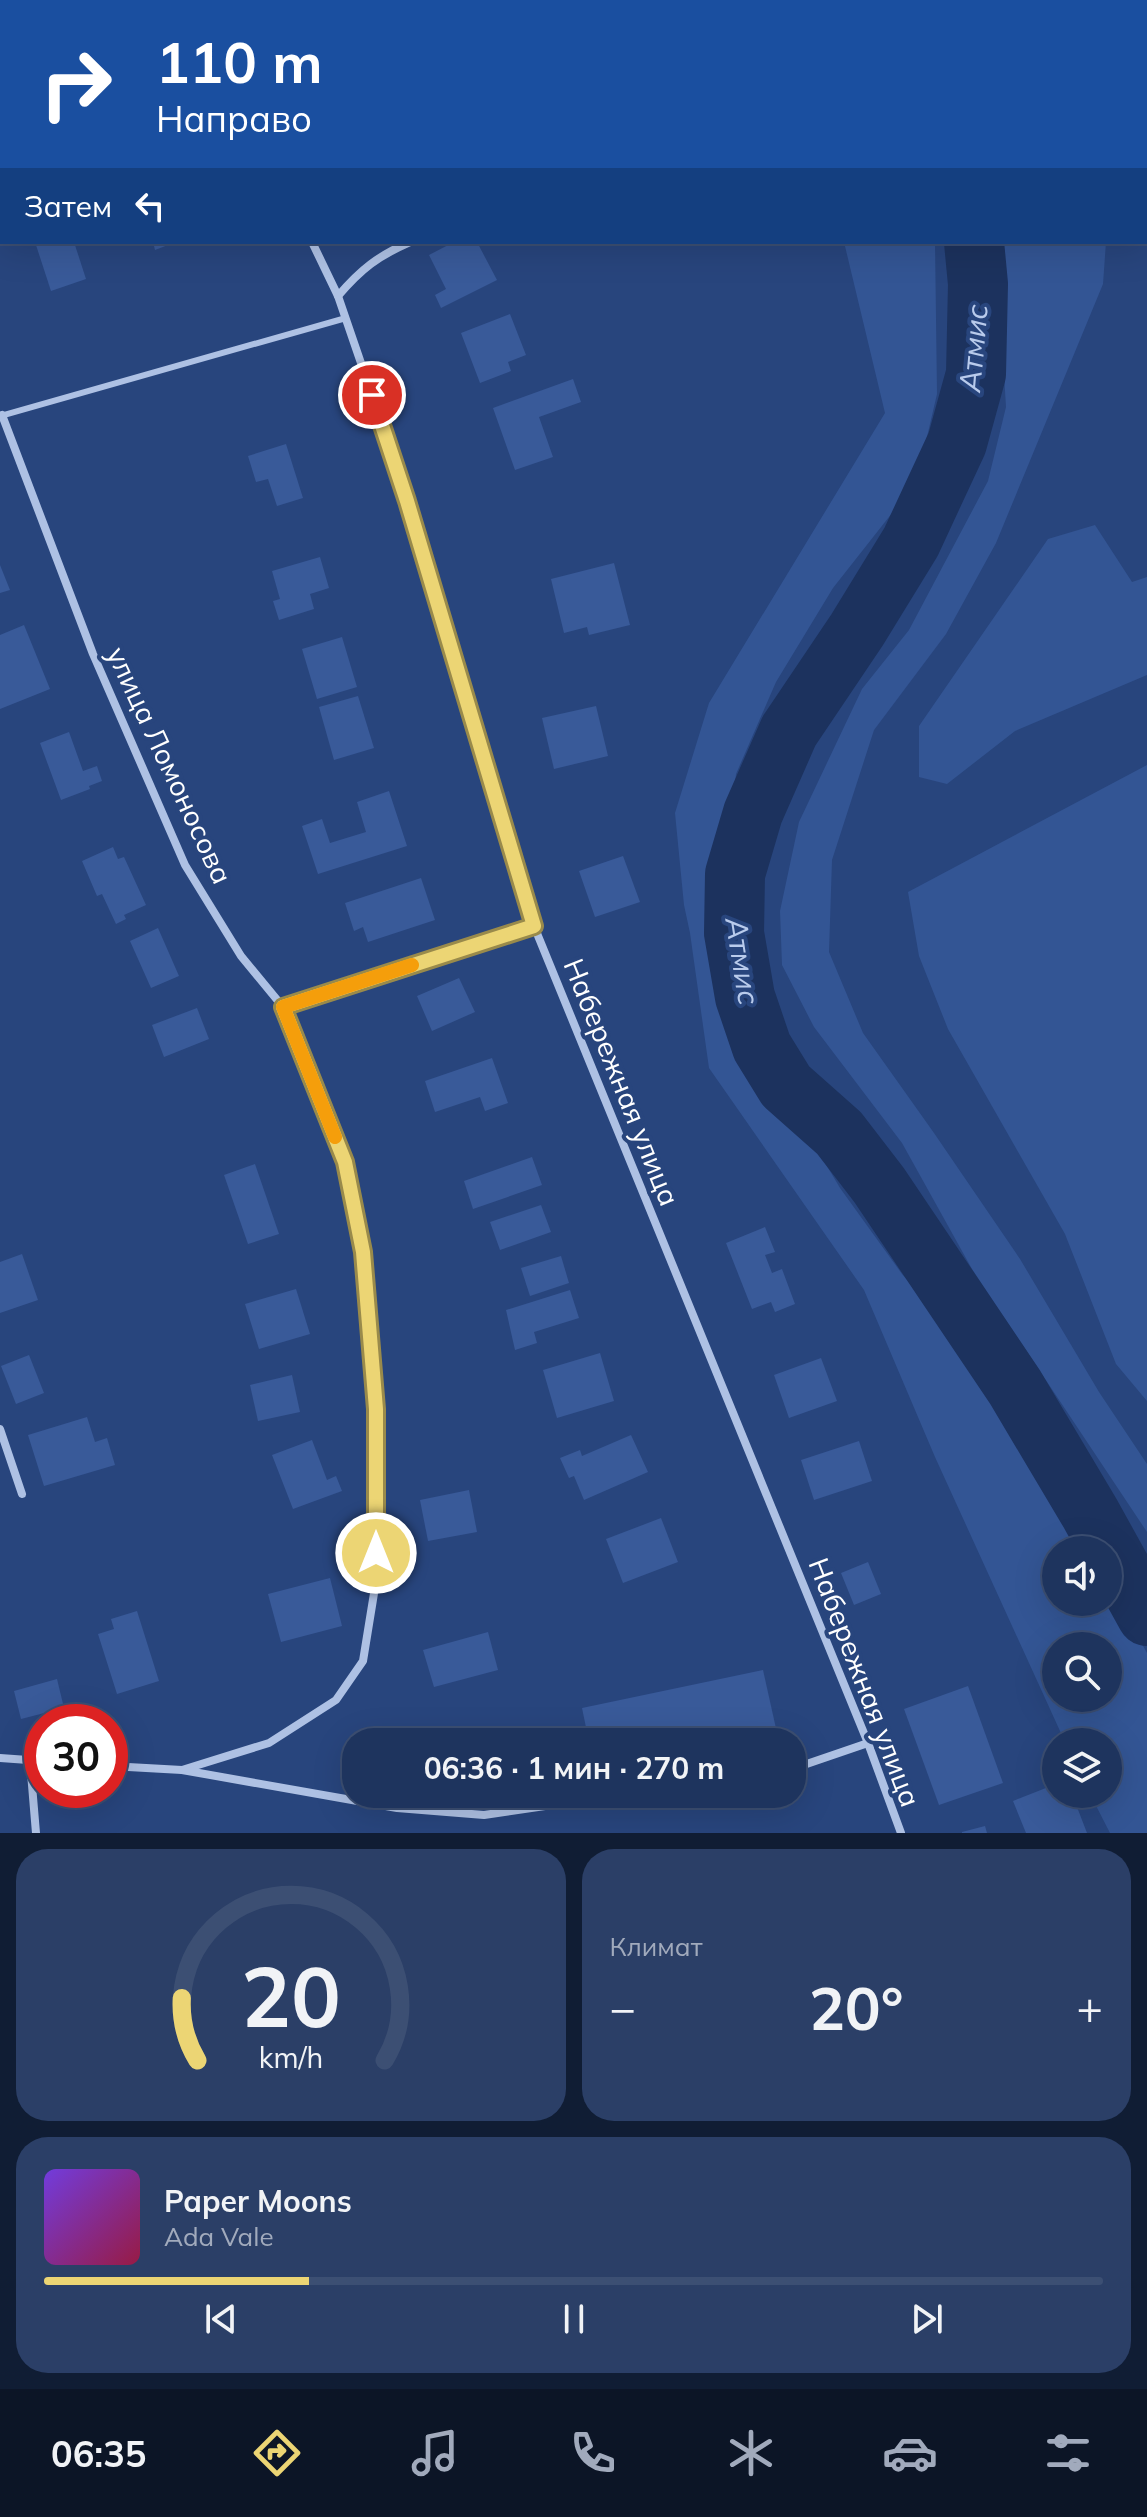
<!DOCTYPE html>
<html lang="ru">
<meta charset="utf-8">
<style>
:root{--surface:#1e345e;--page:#2b3f67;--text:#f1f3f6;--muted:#a1aabc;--line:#3c4f73;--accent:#ecd574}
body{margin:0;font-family:Mulish,sans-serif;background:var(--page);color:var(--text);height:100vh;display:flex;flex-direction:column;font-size:30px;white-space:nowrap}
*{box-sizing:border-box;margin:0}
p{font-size:26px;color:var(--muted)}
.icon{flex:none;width:44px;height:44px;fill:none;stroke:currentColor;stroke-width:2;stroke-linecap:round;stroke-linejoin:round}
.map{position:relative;height:1833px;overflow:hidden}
.drawer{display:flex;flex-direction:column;gap:16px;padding:16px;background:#101d34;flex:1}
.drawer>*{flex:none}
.hud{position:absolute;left:0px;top:0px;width:1148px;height:244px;box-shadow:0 8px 32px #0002,0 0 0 2px var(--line);background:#1a4fa0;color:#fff;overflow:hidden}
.controls{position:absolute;left:1042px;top:1536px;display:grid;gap:16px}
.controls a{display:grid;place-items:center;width:80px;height:80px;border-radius:50%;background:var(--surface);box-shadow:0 8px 32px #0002,0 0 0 2px var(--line);font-size:40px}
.speed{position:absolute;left:24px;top:1704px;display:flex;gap:16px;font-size:40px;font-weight:700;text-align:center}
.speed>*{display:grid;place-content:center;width:104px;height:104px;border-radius:50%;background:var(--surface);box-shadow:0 8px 32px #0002,0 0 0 2px var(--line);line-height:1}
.speed .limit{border:12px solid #d22;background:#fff;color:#111}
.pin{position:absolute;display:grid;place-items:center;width:68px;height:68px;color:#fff;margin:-34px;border:4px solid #fff;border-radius:50%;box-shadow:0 2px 8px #0007}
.me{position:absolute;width:88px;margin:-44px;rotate:0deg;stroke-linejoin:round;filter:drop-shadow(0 0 6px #0008)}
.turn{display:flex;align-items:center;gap:28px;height:168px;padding:0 24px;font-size:36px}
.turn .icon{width:104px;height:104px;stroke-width:2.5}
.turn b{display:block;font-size:56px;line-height:68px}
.then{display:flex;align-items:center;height:76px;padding:0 24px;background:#0003;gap:16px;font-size:30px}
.big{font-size:60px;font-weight:700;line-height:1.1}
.drawer .widget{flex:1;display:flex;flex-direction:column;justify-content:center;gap:12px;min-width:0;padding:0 28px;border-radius:32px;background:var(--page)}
.drawer .dial{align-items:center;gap:0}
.dial svg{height:208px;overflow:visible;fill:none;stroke:var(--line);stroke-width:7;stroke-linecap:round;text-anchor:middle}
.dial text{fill:var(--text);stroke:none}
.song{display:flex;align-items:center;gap:24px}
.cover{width:96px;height:96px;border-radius:12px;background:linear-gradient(135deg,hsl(260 70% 55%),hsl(340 70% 35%))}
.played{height:8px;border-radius:4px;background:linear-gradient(90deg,var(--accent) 25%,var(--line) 25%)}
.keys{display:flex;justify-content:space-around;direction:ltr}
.heat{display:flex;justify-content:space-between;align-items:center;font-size:44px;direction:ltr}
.drawer .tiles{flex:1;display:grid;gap:16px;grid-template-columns:1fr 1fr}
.widget:last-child{grid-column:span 2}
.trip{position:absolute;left:342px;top:1728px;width:464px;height:80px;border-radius:32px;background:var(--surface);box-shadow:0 8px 32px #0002,0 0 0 2px var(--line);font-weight:700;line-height:80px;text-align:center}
.menu{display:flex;height:128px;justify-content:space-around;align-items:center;background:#0c1526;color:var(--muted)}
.menu .icon{width:56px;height:56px}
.menu .on{color:var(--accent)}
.menu b{font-size:36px;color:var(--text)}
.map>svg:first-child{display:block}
</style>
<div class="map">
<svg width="1147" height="1833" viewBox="0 0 1147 1833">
<rect width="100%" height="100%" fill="#28457d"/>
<!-- green -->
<g fill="#335594" fill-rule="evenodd">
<path d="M 844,242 L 935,242 L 937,394 L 926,441 L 896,508 L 833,588 L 776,682 L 736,774 L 725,875 L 725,936 L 736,1001 L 757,1082 L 802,1124 L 840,1188 L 902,1274 L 974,1358 L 1041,1461 L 1090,1550 L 1056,1550 L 1056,1602 L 1108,1602 L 1108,1582 L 1147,1653 L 1147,1833 L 1110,1833 L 1090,1794 L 1108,1794 L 1108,1742 L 1065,1742 L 935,1457 L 864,1290 L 709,1068 L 690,933 L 684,905 L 675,813 L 709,703 L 885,413 ZM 1108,1646 L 1108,1698 L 1056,1698 L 1056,1646 Z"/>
<polygon points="996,242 1106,242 1103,284 996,543 946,634 874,730 832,860 829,952 863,1033 934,1133 1020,1259 1099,1392 1147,1464 1147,1532 972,1269 902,1143 814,1027 782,965 780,911 799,822 862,689 909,630 988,481 1006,407"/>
<polygon points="1095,525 1132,582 1147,577 1147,675 1015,731 947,784 919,777 919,726 1048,539"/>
<polygon points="1147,765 1147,1401 1116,1364 1065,1234 948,1029 919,956 908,892"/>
</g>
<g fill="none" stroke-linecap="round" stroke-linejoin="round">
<!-- river -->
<g stroke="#1c325e" stroke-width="60">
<polyline points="957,0 957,2"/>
<polyline points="974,242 978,284 976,374 957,443 911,542 857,630 789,731 753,813 735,874 734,933 745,997 762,1047 786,1086 839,1133 879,1185 1015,1387 1090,1513 1147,1616"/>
</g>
</g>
<!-- building -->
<g fill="#395a99">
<polygon points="43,242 74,242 86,279 51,291 36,245"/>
<polygon points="153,242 176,242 155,250"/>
<polygon points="454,242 477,242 497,280 441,308 435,295 446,289 429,255"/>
<polygon points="510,314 526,355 508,362 511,371 480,383 461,333"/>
<polygon points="573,379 581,402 539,417 553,457 515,470 493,408"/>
<polygon points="286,444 303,498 277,506 268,479 256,482 248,456"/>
<polygon points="320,557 329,588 310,594 314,609 279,620 273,601 280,599 272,571"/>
<polygon points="614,563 630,625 589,635 587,627 564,633 551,579"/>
<polygon points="0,565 10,590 0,593"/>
<polygon points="24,625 50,689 0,709 0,635"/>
<polygon points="342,637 357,687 317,699 302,649"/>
<polygon points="358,696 374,748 334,760 319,707"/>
<polygon points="596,706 608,756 554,769 542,718"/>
<polygon points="69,732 83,771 97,766 102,781 89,786 90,789 61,800 40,743"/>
<polygon points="389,791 407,846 318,874 302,826 322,819 330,843 366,832 357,802"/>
<polygon points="113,847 118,859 124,857 146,905 124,915 126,919 116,924 102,894 97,896 82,861"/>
<polygon points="623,856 640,902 595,917 579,871"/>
<polygon points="421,878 435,920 368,942 363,927 354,931 345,903"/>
<polygon points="158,928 179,976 151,988 130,941"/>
<polygon points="459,978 475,1012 432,1031 417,996"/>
<polygon points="197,1008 209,1039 164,1057 152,1025"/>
<polygon points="492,1058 508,1103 485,1111 480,1097 435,1112 425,1081"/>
<polygon points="532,1157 542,1185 473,1209 464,1181"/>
<polygon points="255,1164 279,1234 248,1244 224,1175"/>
<polygon points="541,1205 551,1232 500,1250 490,1222"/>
<polygon points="765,1227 775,1252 765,1255 772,1273 782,1269 795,1304 775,1312 771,1302 752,1309 726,1243"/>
<polygon points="22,1254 38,1300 0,1313 0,1262"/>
<polygon points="561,1256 569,1283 530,1296 521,1268"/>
<polygon points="296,1289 310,1334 259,1349 245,1304"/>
<polygon points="570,1290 579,1318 534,1332 537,1343 515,1350 506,1310"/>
<polygon points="600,1353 614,1401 557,1418 543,1370"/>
<polygon points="29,1355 44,1393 16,1404 1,1366"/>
<polygon points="821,1358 837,1401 789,1418 774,1375"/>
<polygon points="292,1375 300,1412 258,1421 250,1385"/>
<polygon points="87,1417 95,1442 107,1438 115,1465 44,1486 28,1435"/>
<polygon points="631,1435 648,1472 584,1500 574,1476 569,1478 560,1458 580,1450 582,1456"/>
<polygon points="312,1440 327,1480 336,1476 342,1491 293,1509 272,1455"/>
<polygon points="859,1441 872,1481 814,1500 801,1460"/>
<polygon points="469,1490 477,1532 428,1541 420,1500"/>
<polygon points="661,1518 678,1562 623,1583 606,1539"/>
<polygon points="868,1562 881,1594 854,1605 841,1573"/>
<polygon points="330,1578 342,1626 281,1642 268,1594"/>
<polygon points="137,1611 159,1681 117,1694 98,1634 114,1629 111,1619"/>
<polygon points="488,1632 498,1670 434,1687 423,1650"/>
<polygon points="763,1670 779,1742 589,1742 582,1708"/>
<polygon points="57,1679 64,1708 21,1719 14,1691"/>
<polygon points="968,1686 1003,1783 939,1805 904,1709"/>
<polygon points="539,1736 539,1742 509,1742 509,1740"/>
<polygon points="1056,1784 1056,1794 1072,1794 1087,1833 1026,1833 1013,1801"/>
<polygon points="985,1826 987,1833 962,1833 962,1832"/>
</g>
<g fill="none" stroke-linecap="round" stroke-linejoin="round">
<!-- lane -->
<polyline stroke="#aec1e4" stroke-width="6" points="0,416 346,318"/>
<!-- street -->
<g stroke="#aec1e4" stroke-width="8">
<polyline points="196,0 197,2"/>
<polyline points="903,2 904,0"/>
<polyline points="312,242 338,296 398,471 534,926 868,1743 901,1833"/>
<path d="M 338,296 C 361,269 378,256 410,242"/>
<polyline points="2,415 93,654 185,865 241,956 283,1007 345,1162 363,1252 376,1409 376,1581 363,1661 336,1700 269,1743 182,1770"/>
<polyline points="283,1007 534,926"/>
<polyline points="0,1429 22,1494"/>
<polyline points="0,1758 42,1761"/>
<polyline points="30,1761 36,1833"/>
<polyline points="110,1766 182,1770 397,1808 484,1815 627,1794"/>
<polyline points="792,1769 868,1743"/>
</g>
</g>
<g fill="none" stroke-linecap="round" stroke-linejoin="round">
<!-- route casing -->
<g stroke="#998a4b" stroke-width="20">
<polyline id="route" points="372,395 407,501 534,926 283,1007 345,1162 363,1252 376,1409 376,1553"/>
</g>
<!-- route -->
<use href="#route" stroke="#ecd574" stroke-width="14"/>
<!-- slow -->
<polyline stroke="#f59e0b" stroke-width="14" points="335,1137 283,1007 412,965"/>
</g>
<g text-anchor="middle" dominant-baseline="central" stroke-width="8" stroke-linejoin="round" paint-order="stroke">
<!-- street labels -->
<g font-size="28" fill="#fff" stroke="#28457d">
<text transform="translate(170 765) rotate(65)">улица Ломоносова</text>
<text transform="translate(622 1082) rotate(68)">Набережная улица</text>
<text transform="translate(865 1682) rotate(69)">Набережная улица</text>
</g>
<!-- water labels -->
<g font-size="30" font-style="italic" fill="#b9cbec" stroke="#28457d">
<text transform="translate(973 348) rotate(-85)">Атмис</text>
<text transform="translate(743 961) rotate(81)">Атмис</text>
</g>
</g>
</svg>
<div class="controls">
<a><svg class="icon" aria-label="sound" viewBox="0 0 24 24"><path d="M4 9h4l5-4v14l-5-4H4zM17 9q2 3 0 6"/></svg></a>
<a><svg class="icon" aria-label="search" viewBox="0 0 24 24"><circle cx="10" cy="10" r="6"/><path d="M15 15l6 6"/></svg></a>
<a><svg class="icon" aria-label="layers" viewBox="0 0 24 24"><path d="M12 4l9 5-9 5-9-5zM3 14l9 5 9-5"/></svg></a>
</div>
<div class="speed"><div class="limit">30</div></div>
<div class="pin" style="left:372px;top:395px;background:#d93025"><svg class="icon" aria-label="arrive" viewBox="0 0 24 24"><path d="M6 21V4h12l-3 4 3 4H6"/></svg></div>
<svg class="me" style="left:376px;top:1553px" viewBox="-20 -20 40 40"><circle r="17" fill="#ecd574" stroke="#fff" stroke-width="3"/><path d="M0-11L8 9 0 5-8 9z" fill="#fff"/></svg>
<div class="trip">06:36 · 1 мин · 270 m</div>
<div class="hud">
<div class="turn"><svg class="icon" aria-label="right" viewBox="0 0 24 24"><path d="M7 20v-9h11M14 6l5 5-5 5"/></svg><div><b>110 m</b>Направо</div></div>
<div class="then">Затем<svg class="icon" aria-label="left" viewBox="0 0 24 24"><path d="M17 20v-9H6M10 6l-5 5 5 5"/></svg></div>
</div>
</div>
<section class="drawer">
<div class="tiles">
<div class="widget dial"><svg viewBox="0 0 100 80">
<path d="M14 69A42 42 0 1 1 86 69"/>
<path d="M14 69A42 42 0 0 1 8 45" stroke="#ecd574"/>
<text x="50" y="56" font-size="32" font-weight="700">20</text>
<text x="50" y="72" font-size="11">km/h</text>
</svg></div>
<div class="widget"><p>Климат</p>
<div class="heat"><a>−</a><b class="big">20°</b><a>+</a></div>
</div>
<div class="widget">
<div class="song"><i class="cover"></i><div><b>Paper Moons</b><p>Ada Vale</p></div></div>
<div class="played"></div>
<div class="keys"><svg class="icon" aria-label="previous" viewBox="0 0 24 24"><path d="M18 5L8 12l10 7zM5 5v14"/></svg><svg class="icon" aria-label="pause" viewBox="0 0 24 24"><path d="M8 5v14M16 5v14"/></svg><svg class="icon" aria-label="next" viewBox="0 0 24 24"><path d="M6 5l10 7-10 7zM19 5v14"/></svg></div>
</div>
</div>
</section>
<nav class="menu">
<b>06:35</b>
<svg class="icon on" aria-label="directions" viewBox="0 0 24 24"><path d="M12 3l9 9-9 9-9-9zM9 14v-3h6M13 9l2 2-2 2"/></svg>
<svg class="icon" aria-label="music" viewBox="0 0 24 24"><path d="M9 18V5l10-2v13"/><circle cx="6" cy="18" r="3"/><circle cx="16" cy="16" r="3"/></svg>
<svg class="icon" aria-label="phone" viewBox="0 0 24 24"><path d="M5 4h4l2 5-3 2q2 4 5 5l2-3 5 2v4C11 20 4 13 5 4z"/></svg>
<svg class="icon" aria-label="climate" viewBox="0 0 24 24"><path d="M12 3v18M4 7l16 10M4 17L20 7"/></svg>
<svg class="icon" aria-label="car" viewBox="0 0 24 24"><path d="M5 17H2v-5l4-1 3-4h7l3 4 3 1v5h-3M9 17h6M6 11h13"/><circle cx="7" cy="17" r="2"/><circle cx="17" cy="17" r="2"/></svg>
<svg class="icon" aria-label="filters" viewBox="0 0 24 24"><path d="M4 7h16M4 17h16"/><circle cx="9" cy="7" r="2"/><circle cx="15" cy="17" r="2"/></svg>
</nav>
